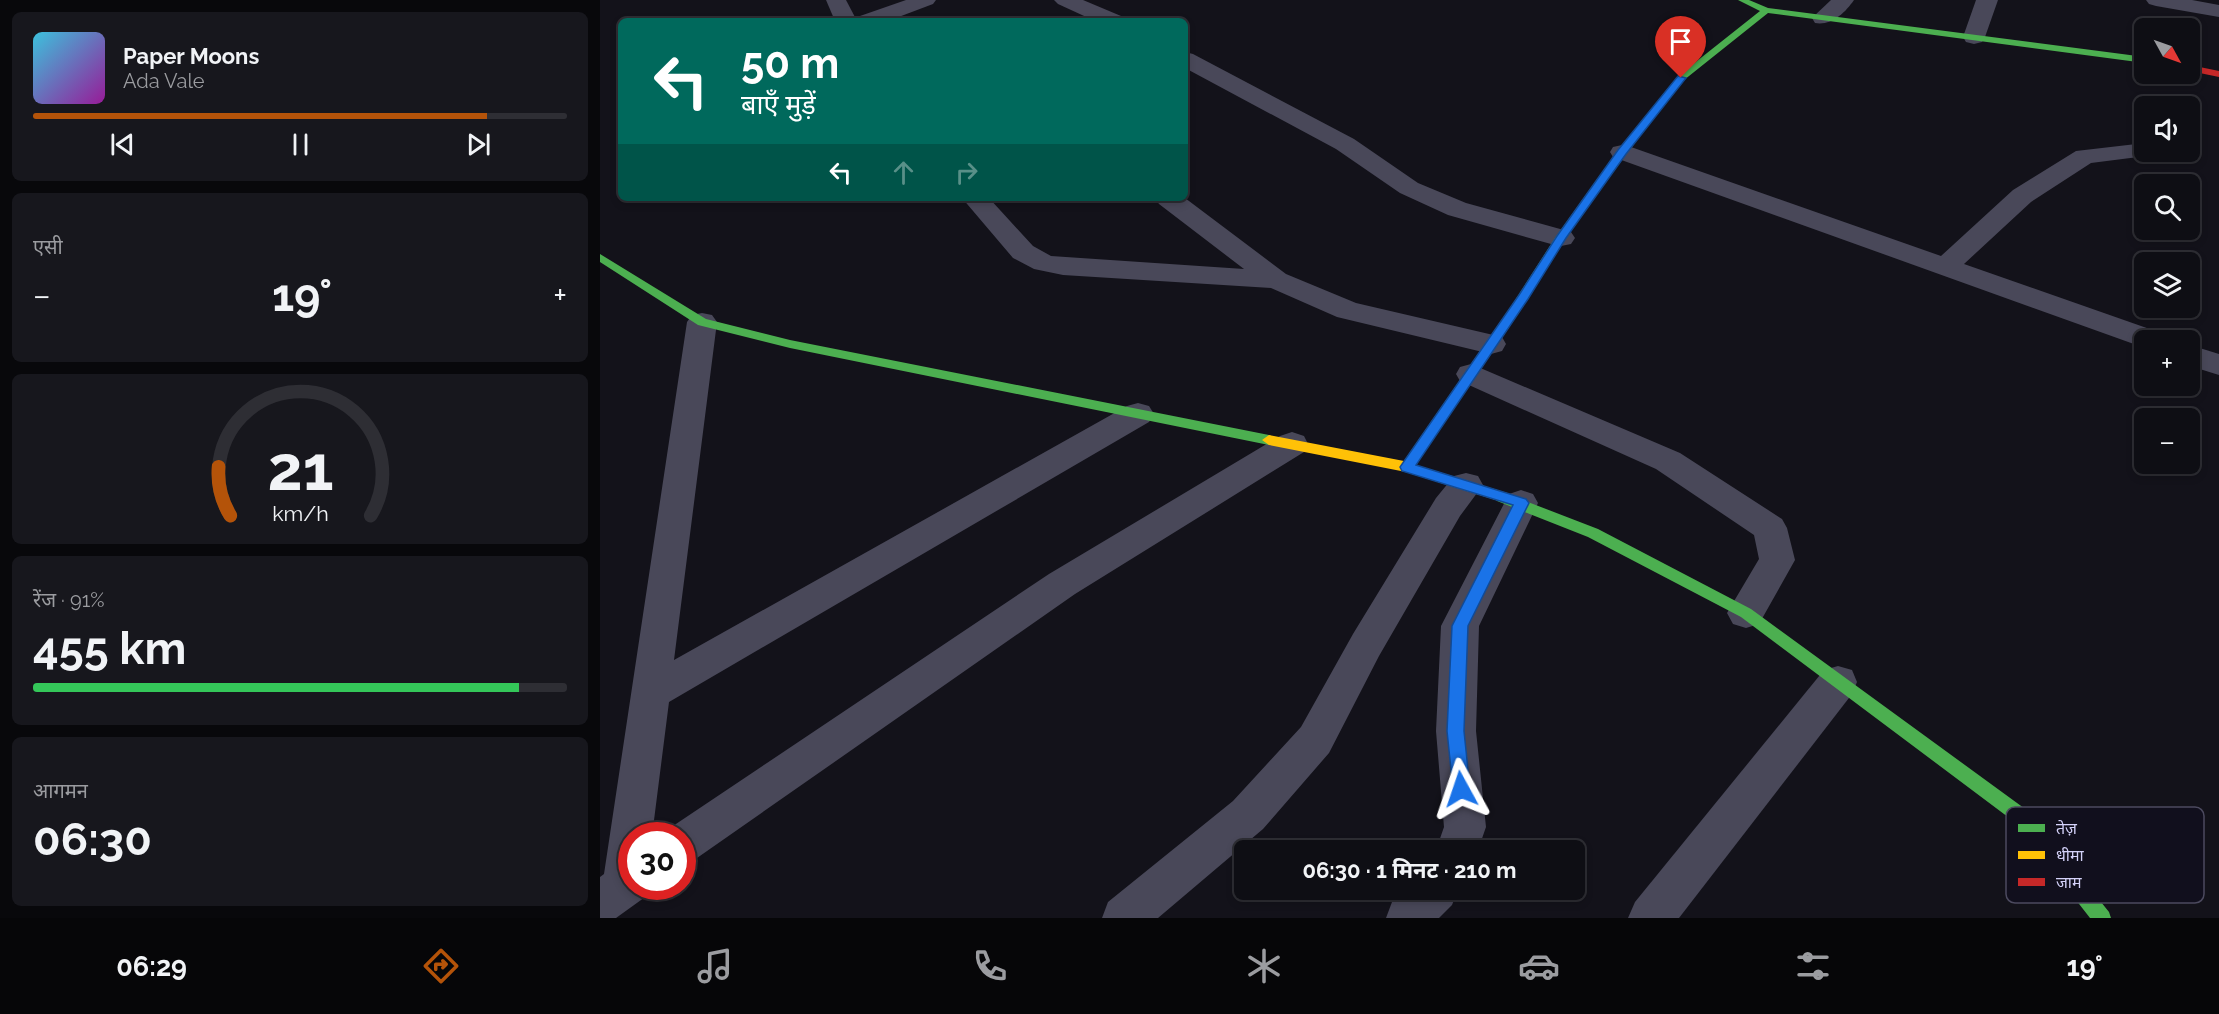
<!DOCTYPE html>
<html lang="hi">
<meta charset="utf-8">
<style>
:root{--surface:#0e0e14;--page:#17171d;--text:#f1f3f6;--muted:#9b9ca0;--line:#2e2e34;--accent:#b45309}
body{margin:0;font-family:Raleway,"Noto Sans Devanagari",sans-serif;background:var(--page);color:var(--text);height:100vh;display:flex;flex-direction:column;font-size:22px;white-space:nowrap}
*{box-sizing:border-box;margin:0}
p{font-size:20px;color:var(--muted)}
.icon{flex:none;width:33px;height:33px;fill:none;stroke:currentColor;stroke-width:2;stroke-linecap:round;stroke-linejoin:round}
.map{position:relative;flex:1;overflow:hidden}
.panel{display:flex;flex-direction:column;gap:12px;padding:12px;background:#08080b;width:600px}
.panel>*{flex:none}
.banner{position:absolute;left:18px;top:18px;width:570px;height:183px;border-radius:9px;box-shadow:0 3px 9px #0003,0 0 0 2px var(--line);background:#00695c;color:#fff;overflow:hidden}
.needle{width:39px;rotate:130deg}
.controls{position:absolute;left:1534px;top:18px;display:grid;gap:12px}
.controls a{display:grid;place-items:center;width:66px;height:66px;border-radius:9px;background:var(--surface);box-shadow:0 3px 9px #0003,0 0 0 2px var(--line);font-size:30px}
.speed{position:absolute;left:18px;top:822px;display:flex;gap:12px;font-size:30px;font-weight:700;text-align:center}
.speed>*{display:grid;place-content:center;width:78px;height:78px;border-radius:50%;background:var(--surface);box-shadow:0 3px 9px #0003,0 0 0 2px var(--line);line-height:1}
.speed .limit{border:9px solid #d22;background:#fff;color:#111}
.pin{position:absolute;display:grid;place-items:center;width:51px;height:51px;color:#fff;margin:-62px -26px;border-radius:50% 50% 50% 0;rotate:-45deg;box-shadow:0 0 6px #0007}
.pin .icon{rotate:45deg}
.me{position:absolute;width:66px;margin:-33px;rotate:355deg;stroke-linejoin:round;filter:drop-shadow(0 0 4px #0008)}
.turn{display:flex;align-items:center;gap:21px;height:126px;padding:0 24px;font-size:27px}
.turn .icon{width:78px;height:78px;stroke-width:2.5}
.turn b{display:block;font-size:42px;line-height:51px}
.lanes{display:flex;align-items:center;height:57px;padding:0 24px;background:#0003;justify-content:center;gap:30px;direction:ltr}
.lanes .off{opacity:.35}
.big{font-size:45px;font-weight:700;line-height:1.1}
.panel .card{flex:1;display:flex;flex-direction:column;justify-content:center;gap:9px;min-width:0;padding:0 21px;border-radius:9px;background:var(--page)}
.panel .dial{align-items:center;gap:0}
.dial svg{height:156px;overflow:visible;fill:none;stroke:var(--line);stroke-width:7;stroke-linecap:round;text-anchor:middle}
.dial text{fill:var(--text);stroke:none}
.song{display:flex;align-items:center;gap:18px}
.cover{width:72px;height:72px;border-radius:9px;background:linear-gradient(135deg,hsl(190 70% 55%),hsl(300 70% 35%))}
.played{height:6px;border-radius:3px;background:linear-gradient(90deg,var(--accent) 85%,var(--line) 85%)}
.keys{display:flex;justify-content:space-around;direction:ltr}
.heat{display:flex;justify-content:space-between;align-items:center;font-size:33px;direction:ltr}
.charge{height:9px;border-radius:4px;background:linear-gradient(90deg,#34c759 91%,var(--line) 0)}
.trip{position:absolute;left:634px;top:840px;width:351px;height:60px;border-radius:9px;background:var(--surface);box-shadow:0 3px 9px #0003,0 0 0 2px var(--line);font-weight:700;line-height:60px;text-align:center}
.dock{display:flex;height:96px;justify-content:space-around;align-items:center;background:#060608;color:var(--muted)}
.dock .icon{width:42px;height:42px}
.dock .selected{color:var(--accent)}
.dock b{font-size:27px;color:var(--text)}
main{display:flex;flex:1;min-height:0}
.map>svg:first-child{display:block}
</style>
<main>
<section class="panel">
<div class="card">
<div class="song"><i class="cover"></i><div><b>Paper Moons</b><p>Ada Vale</p></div></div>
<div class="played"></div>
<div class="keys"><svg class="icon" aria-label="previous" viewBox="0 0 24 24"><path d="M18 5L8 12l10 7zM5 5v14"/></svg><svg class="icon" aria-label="pause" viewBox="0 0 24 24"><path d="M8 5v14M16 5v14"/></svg><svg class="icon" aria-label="next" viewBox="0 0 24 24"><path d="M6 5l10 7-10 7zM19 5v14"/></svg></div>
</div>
<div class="card"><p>एसी</p>
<div class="heat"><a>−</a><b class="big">19°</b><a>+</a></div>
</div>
<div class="card dial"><svg viewBox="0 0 100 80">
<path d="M14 69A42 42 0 1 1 86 69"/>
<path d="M14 69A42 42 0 0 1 8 44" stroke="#b45309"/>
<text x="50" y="56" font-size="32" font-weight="700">21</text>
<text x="50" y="72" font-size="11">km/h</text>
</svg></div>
<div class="card"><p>रेंज · 91%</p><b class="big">455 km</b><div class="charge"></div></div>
<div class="card"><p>आगमन</p><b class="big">06:30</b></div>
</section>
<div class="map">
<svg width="1619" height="918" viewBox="0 0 1619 918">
<rect width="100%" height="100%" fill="#13121a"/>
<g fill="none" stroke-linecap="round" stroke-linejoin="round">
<!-- street -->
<g fill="#494859" fill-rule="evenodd">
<polygon points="226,0 246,0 257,21 235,21"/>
<polygon points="306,0 336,0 333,4 288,21 257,21 260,16"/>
<polygon points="454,0 483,0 521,16 524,21 495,21 458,4"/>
<path d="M 1231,0 L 1254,0 C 1245,13 1231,26 1215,23 L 1212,18 Z"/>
<polygon points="1376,0 1398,0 1385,37 1382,42 1374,44 1366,42 1363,37"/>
<polygon points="1546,0 1592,0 1619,5 1619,17 1556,6 1549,4"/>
<polygon points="585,52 593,54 754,139 818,183 866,203 971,232 975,238 971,244 961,246 951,244 848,215 800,193 736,149 585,68"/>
<polygon points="1545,143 1545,152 1556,152 1554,155 1491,163 1431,202 1364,264 1561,333 1565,340 1545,340 1545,348 1013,157 1010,152 1013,147 1022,145 1031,147 1341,256 1413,190 1476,151"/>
<polygon points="362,198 389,198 433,246 451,256 644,269 559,204 555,198 585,198 686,274 756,303 902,337 906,344 902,351 891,354 737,317 671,288 463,275 434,269 413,258"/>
<polygon points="102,313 112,315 117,322 74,660 527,406 538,403 549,406 554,414 549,422 69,702 52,836 32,836 32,886 51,886 48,895 16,918 0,918 0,877 4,874 87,322 92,315"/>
<polygon points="1590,345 1619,354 1619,375 1590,366"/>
<polygon points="871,364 1080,453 1182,519 1187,528 1195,560 1159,624 1146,628 1133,624 1127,613 1159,559 1154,535 1056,469 860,381 856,374 860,367"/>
<polygon points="692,432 704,436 708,444 704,452 475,594 97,858 82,864 82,836 64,836 67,830 449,574 680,436"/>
<polygon points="866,473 878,476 883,485 860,516 779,656 729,753 663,829 558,918 502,918 508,902 633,801 701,727 753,634 836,498 854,476"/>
<polygon points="921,490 933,494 938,503 879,626 876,731 886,827 878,850 836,850 844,827 836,731 841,626 909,494"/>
<polygon points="1238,666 1252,670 1257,682 1252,694 1079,918 1028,918 1035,902 1224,670"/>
<polygon points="805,890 858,890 852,905 839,918 786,918 792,902"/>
</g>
<!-- fast -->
<g fill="#4caf50" fill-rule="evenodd">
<polygon points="1138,0 1149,0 1168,8 1545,57 1545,63 1168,13 1084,80 1026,154 966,238 922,308 914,308 912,305 955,238 1018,150 1078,76 1160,11"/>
<polygon points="0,254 106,319 190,340 669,435 676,440 669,445 190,348 98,325 0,262"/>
<polygon points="902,492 998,529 1151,609 1428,811 1509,912 1511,918 1490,918 1416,823 1141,617 988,537 897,501 895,497 897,493"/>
</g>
<!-- slow -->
<polygon fill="#ffc107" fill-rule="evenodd" points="918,301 924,305 816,465 907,493 909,497 907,501 902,502 806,472 669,445 662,440 669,435 804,461 914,302"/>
<!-- jam -->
<polygon fill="#c62828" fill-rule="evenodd" points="1590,65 1619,71 1619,77 1590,71"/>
</g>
<!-- route -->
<polygon fill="#1a73e8" stroke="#114b97" stroke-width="1.5" points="1078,76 1086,78 1026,154 966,238 928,299 816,465 926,499 929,503 868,626 864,731 870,789 867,794 861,797 855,794 853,789 847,731 852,626 913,505 802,471 800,467 919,295 957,236 1018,150"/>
<!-- legend -->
<rect x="1406" y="807" width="198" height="96" rx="9" fill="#110f1d" stroke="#4c4a5f" stroke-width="1.5"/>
<rect x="1418" y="824" width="27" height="8" fill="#4caf50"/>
<rect x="1418" y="851" width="27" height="8" fill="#ffc107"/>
<rect x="1418" y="878" width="27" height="8" fill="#c62828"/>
<g font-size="16" fill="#d4d2f9">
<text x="1456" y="834">तेज़</text>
<text x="1456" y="861">धीमा</text>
<text x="1456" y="888">जाम</text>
</g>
</svg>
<div class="controls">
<a><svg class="needle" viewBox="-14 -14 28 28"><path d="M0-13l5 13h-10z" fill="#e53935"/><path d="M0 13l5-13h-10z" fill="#9b9ca0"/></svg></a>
<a><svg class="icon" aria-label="sound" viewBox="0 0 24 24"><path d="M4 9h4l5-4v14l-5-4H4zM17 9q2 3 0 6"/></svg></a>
<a><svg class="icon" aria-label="search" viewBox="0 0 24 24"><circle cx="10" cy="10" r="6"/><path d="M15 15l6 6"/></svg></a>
<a><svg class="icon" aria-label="layers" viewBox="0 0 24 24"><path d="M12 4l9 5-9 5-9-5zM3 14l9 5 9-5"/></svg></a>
<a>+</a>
<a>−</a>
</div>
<div class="speed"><div class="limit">30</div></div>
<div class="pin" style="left:1081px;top:78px;background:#d93025"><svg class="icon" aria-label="arrive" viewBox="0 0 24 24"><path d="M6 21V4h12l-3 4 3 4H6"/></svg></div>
<svg class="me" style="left:861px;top:789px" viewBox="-20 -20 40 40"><path d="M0-17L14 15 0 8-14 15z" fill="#1a73e8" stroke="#fff" stroke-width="4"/></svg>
<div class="trip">06:30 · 1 मिनट · 210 m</div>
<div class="banner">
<div class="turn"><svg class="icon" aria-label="left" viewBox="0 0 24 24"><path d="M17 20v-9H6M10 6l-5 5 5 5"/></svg><div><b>50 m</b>बाएँ मुड़ें</div></div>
<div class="lanes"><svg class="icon" aria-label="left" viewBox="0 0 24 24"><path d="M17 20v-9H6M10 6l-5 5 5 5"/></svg><svg class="icon off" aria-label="ahead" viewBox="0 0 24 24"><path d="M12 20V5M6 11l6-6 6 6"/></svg><svg class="icon off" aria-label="right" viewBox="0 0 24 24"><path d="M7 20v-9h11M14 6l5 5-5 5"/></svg></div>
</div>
</div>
</main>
<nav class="dock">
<b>06:29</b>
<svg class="icon selected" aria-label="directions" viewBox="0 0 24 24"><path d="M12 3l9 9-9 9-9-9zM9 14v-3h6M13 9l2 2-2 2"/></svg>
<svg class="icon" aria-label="music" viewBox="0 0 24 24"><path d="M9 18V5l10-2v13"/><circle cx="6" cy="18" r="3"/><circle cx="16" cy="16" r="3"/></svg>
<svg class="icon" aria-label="phone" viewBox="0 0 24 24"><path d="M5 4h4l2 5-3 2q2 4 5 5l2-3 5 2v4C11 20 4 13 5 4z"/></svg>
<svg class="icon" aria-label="climate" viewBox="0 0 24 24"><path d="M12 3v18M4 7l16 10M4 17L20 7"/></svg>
<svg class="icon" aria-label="car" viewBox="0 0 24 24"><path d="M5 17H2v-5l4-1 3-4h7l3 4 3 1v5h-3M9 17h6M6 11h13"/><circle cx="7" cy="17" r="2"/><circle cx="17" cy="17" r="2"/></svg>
<svg class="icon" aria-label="filters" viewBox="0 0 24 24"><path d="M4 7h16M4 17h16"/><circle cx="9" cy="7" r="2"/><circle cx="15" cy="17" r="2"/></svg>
<b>19°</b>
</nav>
